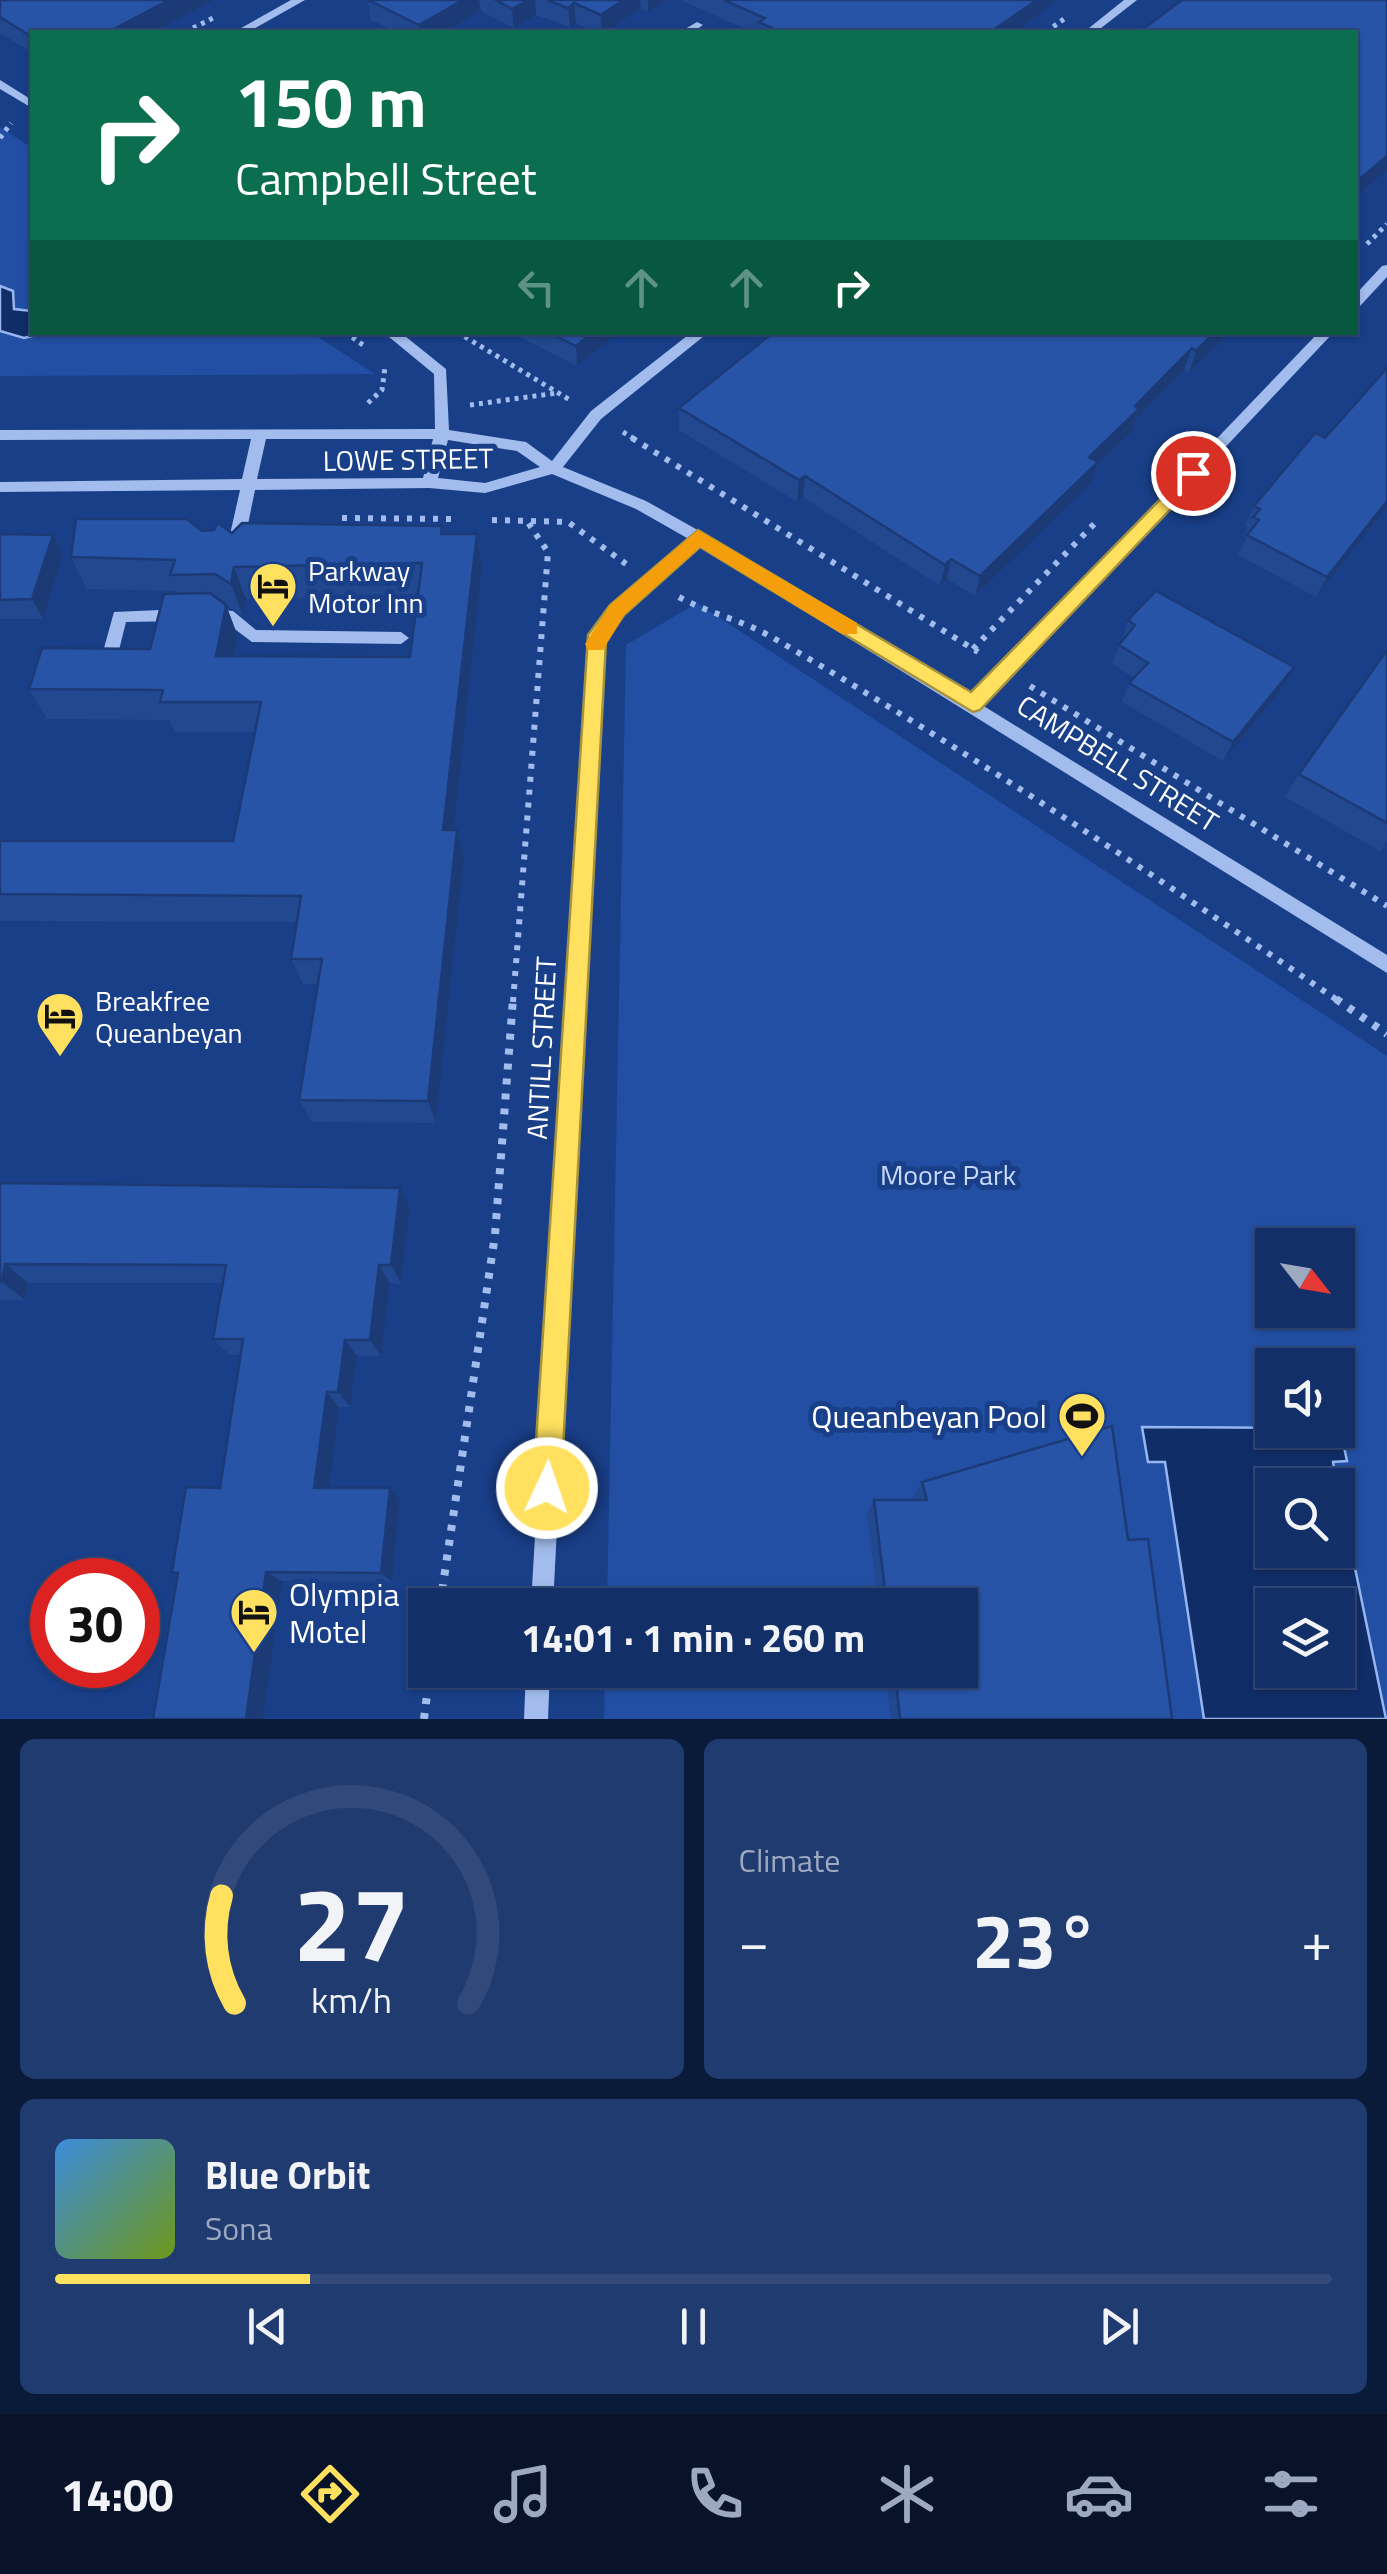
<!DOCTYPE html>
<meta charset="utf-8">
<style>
:root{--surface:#132f67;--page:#203b70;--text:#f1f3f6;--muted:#9da9c0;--line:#324a7b;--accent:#ffe15f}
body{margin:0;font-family:"Titillium Web",sans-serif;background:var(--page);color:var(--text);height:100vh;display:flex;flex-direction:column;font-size:38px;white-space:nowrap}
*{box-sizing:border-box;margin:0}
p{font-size:32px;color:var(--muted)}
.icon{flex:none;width:55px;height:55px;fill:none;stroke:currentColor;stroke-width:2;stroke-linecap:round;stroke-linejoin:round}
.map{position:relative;height:1719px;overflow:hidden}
.details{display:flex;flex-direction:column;gap:20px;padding:20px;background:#0a1a39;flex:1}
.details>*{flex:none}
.top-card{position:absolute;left:30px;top:30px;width:1328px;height:305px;border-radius:0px;box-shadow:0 2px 8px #0004,0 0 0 2px var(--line);background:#0b6e4f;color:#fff;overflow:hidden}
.needle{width:65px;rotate:121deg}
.fabs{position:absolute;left:1255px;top:1228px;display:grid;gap:20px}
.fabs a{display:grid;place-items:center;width:100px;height:100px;border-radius:0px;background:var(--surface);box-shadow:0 2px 8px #0004,0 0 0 2px var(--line);font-size:50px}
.speed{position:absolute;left:30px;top:1558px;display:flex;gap:20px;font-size:50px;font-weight:700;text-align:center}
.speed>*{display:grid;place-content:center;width:130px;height:130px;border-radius:50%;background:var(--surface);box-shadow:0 2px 8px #0004,0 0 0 2px var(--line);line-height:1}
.speed .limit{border:15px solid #d22;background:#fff;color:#111}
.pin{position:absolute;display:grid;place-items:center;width:85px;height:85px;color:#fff;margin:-42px;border:5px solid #fff;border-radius:50%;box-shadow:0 2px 10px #0007}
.me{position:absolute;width:110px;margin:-55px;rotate:3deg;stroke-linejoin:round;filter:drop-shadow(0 0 8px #0008)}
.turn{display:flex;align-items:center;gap:35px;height:210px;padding:0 40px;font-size:45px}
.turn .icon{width:130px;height:130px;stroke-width:2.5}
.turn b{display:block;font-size:70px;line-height:85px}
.lanes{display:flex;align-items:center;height:95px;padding:0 40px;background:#0003;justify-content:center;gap:50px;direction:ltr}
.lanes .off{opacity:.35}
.big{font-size:75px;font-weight:700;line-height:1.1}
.details .card{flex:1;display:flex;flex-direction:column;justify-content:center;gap:15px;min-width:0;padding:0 35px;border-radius:15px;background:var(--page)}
.details .dial{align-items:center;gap:0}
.dial svg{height:260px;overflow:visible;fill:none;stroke:var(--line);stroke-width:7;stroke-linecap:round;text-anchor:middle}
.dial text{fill:var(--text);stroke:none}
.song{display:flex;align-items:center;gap:30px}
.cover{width:120px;height:120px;border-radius:15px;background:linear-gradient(135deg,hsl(210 70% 55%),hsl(80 70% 35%))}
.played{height:10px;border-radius:5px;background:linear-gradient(90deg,var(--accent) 20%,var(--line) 20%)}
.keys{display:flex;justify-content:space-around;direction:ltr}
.heat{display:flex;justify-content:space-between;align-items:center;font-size:55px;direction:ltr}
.details .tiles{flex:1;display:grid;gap:20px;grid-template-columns:1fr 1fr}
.card:last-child{grid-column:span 2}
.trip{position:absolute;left:408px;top:1588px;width:570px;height:100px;border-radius:0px;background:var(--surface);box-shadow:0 2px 8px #0004,0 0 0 2px var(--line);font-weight:700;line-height:100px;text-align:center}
.tab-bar{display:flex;height:160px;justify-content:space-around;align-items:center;background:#081329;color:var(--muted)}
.tab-bar .icon{width:70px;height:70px}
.tab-bar .current{color:var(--accent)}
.tab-bar b{font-size:45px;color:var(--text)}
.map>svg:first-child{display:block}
</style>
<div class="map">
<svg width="1387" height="1719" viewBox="0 0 1387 1719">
<rect width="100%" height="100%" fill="#193f89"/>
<!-- green -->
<g fill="#224fa3" fill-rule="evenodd">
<polygon points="0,127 32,148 32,332 312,333 375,374 0,376"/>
<path d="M 697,603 L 1387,1056 L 1387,1719 L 604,1719 L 605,1670 L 960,1670 L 960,1605 L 607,1605 L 626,645 ZM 1272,1245 L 1338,1245 L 1338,1310 L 1272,1310 ZM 1272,1365 L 1338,1365 L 1338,1430 L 1272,1430 ZM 1272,1485 L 1338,1485 L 1338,1550 L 1272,1550 ZM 1272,1605 L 1338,1605 L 1338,1670 L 1272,1670 Z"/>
</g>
<!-- water -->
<g fill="#112d67" stroke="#95b6ef" stroke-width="2.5" fill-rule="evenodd">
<polygon points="0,286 13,291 14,309 32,311 32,332 40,334 24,338 0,331"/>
<path d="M 1142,1427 L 1340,1428 L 1347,1461 L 1333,1462 L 1337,1485 L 1272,1485 L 1272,1550 L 1338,1550 L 1338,1485 L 1386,1719 L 1204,1719 L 1165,1462 L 1148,1462 ZM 1272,1605 L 1338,1605 L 1338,1670 L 1272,1670 Z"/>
</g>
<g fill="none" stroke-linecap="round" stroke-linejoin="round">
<!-- path-far2 -->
<g stroke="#a2bded" stroke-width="5" stroke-dasharray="4 5" stroke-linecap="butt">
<polyline points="185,32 215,17"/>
<polyline points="1046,32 1064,19"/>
<polyline points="0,138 11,123"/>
<polyline points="1367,244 1387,224"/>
<polyline points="345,332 363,345"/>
<polyline points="457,332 570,400"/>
<polyline points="368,403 382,390 385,367"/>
<polyline points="470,405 557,393"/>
<polyline points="623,432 636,440"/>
</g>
<!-- path-far1 -->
<g stroke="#a2bded" stroke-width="6" stroke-dasharray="5 8" stroke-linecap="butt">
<polyline points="632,438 978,652"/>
<polyline points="342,518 455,519"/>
<polyline points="492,520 568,522 626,564"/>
<path d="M 679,597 C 708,613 741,620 770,636 C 965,749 1154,875 1340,1002"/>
<polyline points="973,649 1098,520"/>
<polyline points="1030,686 1387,906"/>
<polyline points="513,1002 548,552 527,521"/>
</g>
<!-- path -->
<g stroke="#a2bded" stroke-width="8" stroke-dasharray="6 9" stroke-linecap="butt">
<polyline points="1336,999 1387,1034"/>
<polyline points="440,1605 495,1235 513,999"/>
<polyline points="424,1719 430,1670"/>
</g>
<!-- minor -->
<g fill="#a2bded" fill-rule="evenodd">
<polygon points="291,0 305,0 248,32 234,32"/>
<polygon points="1124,0 1137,0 1096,32 1084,32"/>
<polygon points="697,22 703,25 693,32 680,32"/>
<polygon points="0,80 32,100 32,108 0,89"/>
<polygon points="1387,265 1387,277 1360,306 1355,307 1355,295 1382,266"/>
<path d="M 383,332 L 400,332 L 446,369 L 449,430 L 526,442 L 552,461 L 591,411 L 692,332 L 709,332 L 601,419 L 563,467 L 646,501 L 703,533 L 969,697 L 1319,332 L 1334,332 L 982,705 L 1387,955 L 1387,973 L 699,545 L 623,614 L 603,642 L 553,1605 L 531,1605 L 587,641 L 611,606 L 687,538 L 636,509 L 552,474 L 485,493 L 429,488 L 255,490 L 245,539 L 237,545 L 229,539 L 240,490 L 0,492 L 0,482 L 242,479 L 251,439 L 0,440 L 0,430 L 435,429 L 434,374 ZM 266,439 L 433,439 L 423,478 L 257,479 ZM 448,440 L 517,451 L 540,467 L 485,483 L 438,478 Z"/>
<polygon points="183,609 191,615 183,621 126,622 115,666 113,670 101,670 99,666 114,612"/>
<polygon points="209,609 233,611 256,630 401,632 409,638 401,644 252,642 224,621 203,619 201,615"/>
<polygon points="526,1670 550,1670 548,1719 524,1719"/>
</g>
</g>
<!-- wall -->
<g fill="#224890" fill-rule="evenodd">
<polygon points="0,0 214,0 154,32 32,32 32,53 0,33"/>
<polygon points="368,0 668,0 648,12 641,8 606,32 597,32 576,23 570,27 536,15 514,28 481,11 443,32 397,32 371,20"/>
<polygon points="681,0 1058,0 1015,32 752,32"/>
<polygon points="519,332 619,332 577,366 520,337"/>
<polygon points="1230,332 1189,373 1184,370 1136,419 1133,431 1097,464 1092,483 975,596 947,579 940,586 803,497 797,502 679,430 679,408"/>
<polygon points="1387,368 1387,507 1316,597 1238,555 1246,538 1244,537 1248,528 1245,526 1254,506 1325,438"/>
<path d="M 442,526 L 443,534 L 477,534 L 482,566 L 454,830 L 457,830 L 464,858 L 436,1123 L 312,1122 L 299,1100 L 318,984 L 303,984 L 291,959 L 297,922 L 0,921 L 0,841 L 233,841 L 255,732 L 175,732 L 169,720 L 47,719 L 29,689 L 150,649 L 178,594 L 177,591 L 87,589 L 71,557 L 202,531 L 232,533 ZM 418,595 L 410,657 L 235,656 L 238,637 L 226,605 L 243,616 L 246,599 Z"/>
<polygon points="0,534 63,555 43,619 0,619"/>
<polygon points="1128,620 1294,667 1284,686 1223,761 1122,702 1129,683 1134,678 1112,664 1119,645 1122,640"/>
<polygon points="1387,650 1387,841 1380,851 1285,797 1299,774"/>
<polygon points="0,1183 410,1208 401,1284 390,1283 381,1356 357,1356 350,1407 339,1407 329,1488 390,1488 400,1500 392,1582 282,1581 177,1575 172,1572 220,1488 241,1355 230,1355 213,1339 223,1283 28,1283 25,1300 0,1300"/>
<polygon points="922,1482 1128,1540 1172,1719 891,1719 885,1670 960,1670 960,1605 878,1605 867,1512 874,1500 914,1500 913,1496"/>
</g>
<!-- shaded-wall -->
<g fill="#1c3b76">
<polygon points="169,0 214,0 154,32 108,32"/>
<polygon points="463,0 479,0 481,11 443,32 420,32 419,25"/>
<polygon points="528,0 535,0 536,15 514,28 512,9"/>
<polygon points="623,0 640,0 641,8 606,32 602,32 601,15"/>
<polygon points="648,0 668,0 648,12"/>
<polygon points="1037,0 1058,0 1015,32 990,32"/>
<polygon points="574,3 576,23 570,27 568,8"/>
<polygon points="1387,156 1387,170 1358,195 1355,203 1355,183"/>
<polygon points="593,332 619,332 577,366 576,346"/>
<polygon points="1215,332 1230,332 1189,373 1196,351"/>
<polygon points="1192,348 1184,370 1136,419 1133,431 1097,464 1092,483 975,596 980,576 1135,406"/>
<polygon points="805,476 803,497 797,502 799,480"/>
<polygon points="1387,501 1387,507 1316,597 1327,577"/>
<polygon points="477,534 482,566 451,858 443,830"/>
<polygon points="53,535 63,555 43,619 32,599"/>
<polygon points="951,559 947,579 940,586 945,565"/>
<polygon points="234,567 246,599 243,616 231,584"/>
<polygon points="226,605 238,637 229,687 216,656"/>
<polygon points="1294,667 1284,686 1223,761 1233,742"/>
<polygon points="457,830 464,858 436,1123 428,1101"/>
<polygon points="400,1188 410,1208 401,1284 391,1265"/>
<polygon points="5,1264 28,1283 25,1300 2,1282"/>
<polygon points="379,1265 390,1283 381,1356 370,1340"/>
<polygon points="345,1340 357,1356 350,1407 338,1392"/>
<polygon points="327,1392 339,1407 328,1500 314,1488"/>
<polygon points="390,1488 400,1500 392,1582 381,1573"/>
<polygon points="266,1572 282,1581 263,1719 246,1719"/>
</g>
<!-- building -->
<g fill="#2854a8" stroke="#1c3b76" stroke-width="2.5">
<polygon points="0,0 169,0 108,32 32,32 32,37 0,17"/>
<polygon points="368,0 463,0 419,25"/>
<polygon points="496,0 528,0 512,9"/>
<polygon points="547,0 623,0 601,15 574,3 568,8"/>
<polygon points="724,0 1037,0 990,32 776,32 778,31 759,22 765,18"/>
<polygon points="1182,0 1387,0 1387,156 1355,183 1355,32 1139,32"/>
<polygon points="548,332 593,332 576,346"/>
<polygon points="774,332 1215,332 1196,351 1192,348 1135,406 1139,409 1089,457 1098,462 980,576 951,559 945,565 805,476 799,480 679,408"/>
<polygon points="1387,368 1387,501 1327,577 1247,535 1259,520 1253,517 1260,509 1254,506 1315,433 1325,438"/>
<polygon points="76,519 187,519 202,531 214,530 218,523 232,533 242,523 442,526 441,534 477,534 443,830 457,830 428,1101 299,1100 322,959 291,959 301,896 0,894 0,841 233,841 261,702 160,702 163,690 29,689 42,648 150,649 164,594 210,593 226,605 216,656 410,657 422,563 234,567 231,584 215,574 170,575 175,560 71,557"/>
<polygon points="0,534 53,535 32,599 0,600"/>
<polygon points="1156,591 1294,667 1233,742 1129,683 1148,663 1119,645 1135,625 1128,620"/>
<polygon points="1387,650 1387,823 1299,774"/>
<polygon points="0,1183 400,1188 391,1265 379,1265 370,1340 345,1340 338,1392 327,1392 314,1488 390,1488 381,1573 266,1572 246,1719 153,1719 178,1573 172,1572 186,1487 220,1488 243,1339 213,1339 226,1265 5,1264 2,1282 0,1282"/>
<polygon points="1112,1426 1128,1540 1148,1539 1172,1719 900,1719 895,1670 960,1670 960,1605 887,1605 874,1500 927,1500 922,1482"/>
</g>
<!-- route -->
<polygon fill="#ffe15f" stroke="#a6923e" stroke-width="2.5" points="1193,466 1203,473 1200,478 980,710 973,712 700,547 624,615 606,642 561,1488 557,1499 547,1503 537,1499 533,1488 588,635 610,605 698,530 971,692"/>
<!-- slow -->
<polygon fill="#f59e0b" points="698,530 857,623 857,634 842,634 700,547 624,615 603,650 588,650 585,644 610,605"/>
<!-- icons -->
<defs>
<g id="hotel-pin" transform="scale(2.5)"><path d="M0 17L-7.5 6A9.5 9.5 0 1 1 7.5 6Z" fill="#ffe15f" stroke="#193f89"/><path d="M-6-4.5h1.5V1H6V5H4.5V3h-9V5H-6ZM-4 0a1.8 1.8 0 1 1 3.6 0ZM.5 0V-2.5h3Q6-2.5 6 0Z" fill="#111"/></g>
<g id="stadium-pin" transform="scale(2.5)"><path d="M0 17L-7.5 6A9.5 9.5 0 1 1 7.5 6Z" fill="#ffe15f" stroke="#193f89"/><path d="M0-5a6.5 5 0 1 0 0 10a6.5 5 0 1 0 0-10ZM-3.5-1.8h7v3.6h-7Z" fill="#111"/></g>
</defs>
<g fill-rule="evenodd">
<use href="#hotel-pin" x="273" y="586"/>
<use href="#hotel-pin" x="60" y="1016"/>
<use href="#stadium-pin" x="1082" y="1416"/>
<use href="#hotel-pin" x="254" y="1612"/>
</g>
<g text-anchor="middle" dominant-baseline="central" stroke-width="10" stroke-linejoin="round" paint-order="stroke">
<!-- street labels -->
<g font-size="28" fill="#fff" stroke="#193f89">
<text transform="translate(408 459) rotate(-1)">LOWE STREET</text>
<text transform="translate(1118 763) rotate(32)">CAMPBELL STREET</text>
<text transform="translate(541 1048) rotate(-87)">ANTILL STREET</text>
</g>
<!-- poi labels -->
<g font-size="28" fill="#fff" stroke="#193f89" text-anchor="start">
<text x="308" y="570">Parkway<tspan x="308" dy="32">Motor Inn</tspan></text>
<text x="95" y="1000">Breakfree<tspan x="95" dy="32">Queanbeyan</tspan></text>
</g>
<!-- park labels -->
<g font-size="28" fill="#c8d9fa" stroke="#193f89">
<text x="948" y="1174">Moore Park</text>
</g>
<!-- near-poi labels -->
<g font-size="32" fill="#fff" stroke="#193f89" text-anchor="end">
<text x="1047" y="1416">Queanbeyan Pool</text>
<text x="289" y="1594" text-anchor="start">Olympia<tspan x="289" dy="37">Motel</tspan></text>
</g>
</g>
</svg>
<div class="fabs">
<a><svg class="needle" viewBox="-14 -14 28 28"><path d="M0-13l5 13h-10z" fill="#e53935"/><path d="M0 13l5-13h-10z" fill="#9da9c0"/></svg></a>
<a><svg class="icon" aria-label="sound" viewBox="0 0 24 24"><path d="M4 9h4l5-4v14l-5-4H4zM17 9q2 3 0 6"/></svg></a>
<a><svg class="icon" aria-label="search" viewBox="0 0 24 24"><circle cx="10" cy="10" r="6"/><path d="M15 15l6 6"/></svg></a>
<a><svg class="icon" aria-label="layers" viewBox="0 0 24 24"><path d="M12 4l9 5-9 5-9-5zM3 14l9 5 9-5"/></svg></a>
</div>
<div class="speed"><div class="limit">30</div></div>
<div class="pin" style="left:1193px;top:473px;background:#d93025"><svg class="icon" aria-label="arrive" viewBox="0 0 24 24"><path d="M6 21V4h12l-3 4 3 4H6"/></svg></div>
<svg class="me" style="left:547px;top:1488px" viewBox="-20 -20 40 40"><circle r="17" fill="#ffe15f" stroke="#fff" stroke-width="3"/><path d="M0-11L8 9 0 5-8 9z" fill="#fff"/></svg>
<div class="trip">14:01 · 1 min · 260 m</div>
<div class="top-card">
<div class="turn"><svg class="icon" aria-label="right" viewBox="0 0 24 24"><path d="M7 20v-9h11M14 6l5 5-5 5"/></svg><div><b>150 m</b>Campbell Street</div></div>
<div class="lanes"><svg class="icon off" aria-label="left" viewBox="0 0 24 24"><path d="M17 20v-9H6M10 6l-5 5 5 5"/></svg><svg class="icon off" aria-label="ahead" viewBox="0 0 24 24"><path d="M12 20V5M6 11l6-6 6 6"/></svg><svg class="icon off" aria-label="ahead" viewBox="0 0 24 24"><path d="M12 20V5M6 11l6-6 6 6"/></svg><svg class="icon" aria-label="right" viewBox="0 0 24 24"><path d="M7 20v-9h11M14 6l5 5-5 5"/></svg></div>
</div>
</div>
<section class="details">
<div class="tiles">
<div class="card dial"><svg viewBox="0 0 100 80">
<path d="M14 69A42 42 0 1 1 86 69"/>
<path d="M14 69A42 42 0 0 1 10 36" stroke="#ffe15f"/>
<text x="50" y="56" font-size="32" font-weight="700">27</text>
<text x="50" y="72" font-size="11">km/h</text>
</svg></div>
<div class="card"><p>Climate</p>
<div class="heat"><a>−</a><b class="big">23°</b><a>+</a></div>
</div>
<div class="card">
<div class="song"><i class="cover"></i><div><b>Blue Orbit</b><p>Sona</p></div></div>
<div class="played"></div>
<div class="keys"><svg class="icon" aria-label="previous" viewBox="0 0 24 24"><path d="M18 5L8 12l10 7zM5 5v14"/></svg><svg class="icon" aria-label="pause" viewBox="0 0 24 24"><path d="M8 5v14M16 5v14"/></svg><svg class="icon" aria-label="next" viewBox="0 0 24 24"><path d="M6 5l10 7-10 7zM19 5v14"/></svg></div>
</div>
</div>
</section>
<nav class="tab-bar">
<b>14:00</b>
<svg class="icon current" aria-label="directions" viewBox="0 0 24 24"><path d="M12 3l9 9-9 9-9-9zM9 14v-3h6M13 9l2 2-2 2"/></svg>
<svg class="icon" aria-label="music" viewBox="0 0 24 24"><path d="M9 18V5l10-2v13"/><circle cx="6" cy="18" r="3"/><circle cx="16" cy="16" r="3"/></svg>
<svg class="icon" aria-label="phone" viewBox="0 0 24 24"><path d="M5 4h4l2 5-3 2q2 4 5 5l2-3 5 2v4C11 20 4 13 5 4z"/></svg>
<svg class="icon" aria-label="climate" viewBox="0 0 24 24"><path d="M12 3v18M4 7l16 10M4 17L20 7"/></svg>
<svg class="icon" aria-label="car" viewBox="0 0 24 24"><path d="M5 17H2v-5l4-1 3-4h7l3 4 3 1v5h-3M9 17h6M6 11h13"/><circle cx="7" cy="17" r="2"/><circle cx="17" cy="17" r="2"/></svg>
<svg class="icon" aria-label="filters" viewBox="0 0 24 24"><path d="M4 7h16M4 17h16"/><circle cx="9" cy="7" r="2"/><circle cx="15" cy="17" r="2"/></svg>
</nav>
